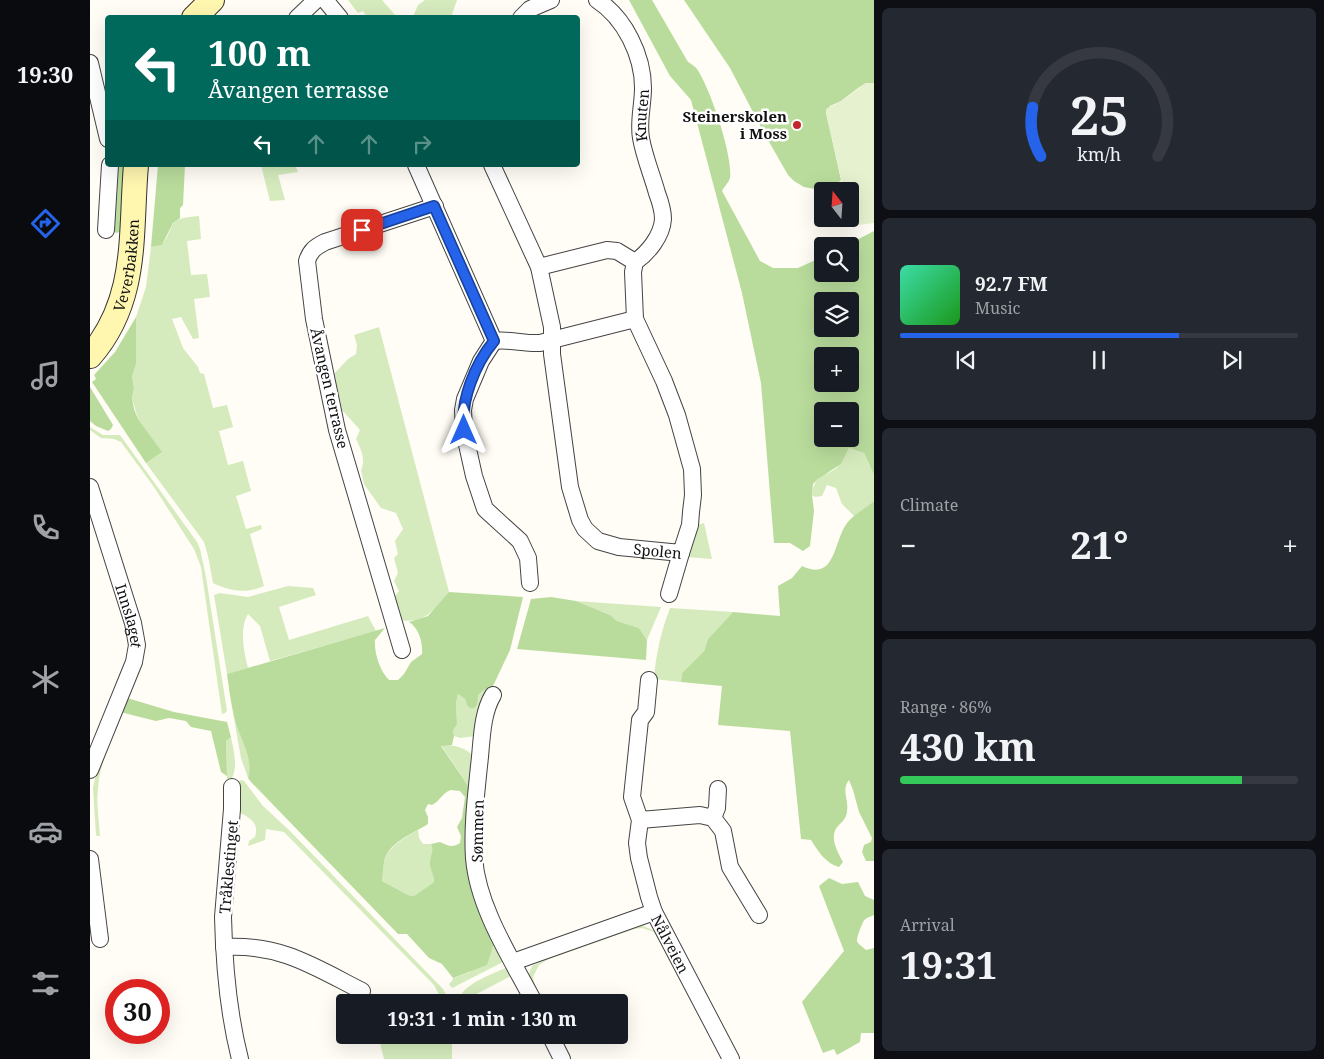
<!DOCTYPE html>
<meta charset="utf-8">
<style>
:root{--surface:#171b24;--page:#242831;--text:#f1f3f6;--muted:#9ea1a6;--line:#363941;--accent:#2563eb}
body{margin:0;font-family:"Noto Serif",serif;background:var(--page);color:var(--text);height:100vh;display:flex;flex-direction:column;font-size:19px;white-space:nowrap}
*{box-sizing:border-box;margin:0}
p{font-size:16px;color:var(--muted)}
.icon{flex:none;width:28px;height:28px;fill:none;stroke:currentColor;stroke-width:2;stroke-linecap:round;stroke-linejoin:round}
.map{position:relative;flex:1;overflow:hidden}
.drawer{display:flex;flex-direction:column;gap:8px;padding:8px;background:#0d0f14;width:450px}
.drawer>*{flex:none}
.guide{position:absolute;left:15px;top:15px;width:475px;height:152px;border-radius:5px;box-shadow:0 5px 20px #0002;background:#00695c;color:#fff;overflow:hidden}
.needle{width:32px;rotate:343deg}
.fabs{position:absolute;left:724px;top:182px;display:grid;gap:10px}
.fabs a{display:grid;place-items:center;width:45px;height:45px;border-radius:5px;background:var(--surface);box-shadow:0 5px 20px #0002;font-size:25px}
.speed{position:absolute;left:15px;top:979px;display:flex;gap:10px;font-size:25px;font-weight:700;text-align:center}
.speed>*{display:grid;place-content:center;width:65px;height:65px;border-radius:50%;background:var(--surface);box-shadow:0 5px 20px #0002;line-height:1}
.speed .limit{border:8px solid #d22;background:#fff;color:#111}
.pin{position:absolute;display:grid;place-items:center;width:42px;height:42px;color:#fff;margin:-21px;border-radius:10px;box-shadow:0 2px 8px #0006}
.me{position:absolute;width:55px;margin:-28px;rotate:0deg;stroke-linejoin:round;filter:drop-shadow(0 0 4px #0008)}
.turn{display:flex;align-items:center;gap:18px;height:105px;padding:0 20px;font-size:22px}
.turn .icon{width:65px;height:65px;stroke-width:2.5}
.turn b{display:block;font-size:35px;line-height:42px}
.lanes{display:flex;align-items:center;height:48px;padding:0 20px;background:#0003;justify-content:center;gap:25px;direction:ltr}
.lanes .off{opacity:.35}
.big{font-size:38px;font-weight:700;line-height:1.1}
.drawer .widget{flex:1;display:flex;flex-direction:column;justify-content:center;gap:8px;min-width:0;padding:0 18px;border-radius:8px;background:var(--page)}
.drawer .dial{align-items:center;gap:0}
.dial svg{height:130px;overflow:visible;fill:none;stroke:var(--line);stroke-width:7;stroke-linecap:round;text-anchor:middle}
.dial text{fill:var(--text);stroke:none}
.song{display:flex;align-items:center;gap:15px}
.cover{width:60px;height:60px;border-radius:8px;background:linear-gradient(135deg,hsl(160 70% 55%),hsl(120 70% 35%))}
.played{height:5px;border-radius:2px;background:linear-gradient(90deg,var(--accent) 70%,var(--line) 70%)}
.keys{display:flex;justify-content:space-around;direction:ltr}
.heat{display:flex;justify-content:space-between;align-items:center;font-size:28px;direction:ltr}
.charge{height:8px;border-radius:4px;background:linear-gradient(90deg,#34c759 86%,var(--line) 0)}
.trip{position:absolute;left:246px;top:994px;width:292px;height:50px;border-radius:5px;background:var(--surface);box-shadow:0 5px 20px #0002;font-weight:700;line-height:50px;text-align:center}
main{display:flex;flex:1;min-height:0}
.menu{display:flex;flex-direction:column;width:90px;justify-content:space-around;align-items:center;background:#090b0e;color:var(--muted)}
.menu .icon{width:35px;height:35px}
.menu .current{color:var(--accent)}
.menu b{font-size:22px;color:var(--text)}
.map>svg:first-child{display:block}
</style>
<main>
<nav class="menu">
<b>19:30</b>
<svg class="icon current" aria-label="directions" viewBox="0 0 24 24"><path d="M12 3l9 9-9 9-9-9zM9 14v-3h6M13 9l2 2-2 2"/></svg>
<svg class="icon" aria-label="music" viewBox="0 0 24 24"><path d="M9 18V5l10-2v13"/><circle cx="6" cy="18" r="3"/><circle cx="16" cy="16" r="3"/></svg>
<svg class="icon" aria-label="phone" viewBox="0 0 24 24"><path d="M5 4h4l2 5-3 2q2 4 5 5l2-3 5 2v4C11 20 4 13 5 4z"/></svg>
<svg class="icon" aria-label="climate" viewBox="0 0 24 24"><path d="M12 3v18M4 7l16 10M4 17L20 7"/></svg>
<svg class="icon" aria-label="car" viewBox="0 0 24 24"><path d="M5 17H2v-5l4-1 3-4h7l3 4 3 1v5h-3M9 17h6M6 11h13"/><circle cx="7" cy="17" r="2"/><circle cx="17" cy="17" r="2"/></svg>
<svg class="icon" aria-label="filters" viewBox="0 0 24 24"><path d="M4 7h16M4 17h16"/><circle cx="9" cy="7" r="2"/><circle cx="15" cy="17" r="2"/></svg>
</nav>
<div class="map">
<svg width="784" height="1059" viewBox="0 0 784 1059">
<rect width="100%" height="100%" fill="#fffdf5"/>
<!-- green -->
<g fill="#d5ebbd">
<polygon points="258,0 292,0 305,15 302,17 277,17 273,11 268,13"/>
<polygon points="335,0 367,0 361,17 323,17 328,5"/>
<polygon points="171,165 205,165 208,172 188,175 195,200 180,201"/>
<path d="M 109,216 L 111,239 L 97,241 L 101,275 L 117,274 L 120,297 L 104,299 L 109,338 L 103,339 L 91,317 L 82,319 L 93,348 L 108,367 L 110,373 L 114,374 L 123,408 L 137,405 L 143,427 L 129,431 L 138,465 L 153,461 L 161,491 L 146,496 L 156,529 L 171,525 L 172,529 L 160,534 L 174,586 C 157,594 139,591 123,583 L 118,556 L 114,542 L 56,463 L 71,452 L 48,419 L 42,398 L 44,388 L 42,377 L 46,364 L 46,317 L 56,287 L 61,247 L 72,245 C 88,223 74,219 109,216 Z"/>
<path d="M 289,327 L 359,592 C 343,611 335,624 308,620 L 302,600 L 309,591 L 304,581 L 308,573 L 304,558 L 308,554 L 305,541 L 313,529 L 306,513 L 291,508 L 274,484 L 271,470 C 276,460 271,449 266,439 L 270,430 L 252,410 L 244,374 L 258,359 L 266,354 L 267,345 L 264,335 Z"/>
<polygon points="0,427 13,435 30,435 107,542 110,549 116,577 137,711 135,713 132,714 111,567 104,549 64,487 31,442 24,439 11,438 0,430"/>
<path d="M 759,448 L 774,453 L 784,475 L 784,501 L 773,511 L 764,516 L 752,504 L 746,488 L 737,485 L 732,496 L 725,497 L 722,495 C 725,470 740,478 751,463 C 754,458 757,452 759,448 Z"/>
<polygon points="614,523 622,559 596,557 604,526"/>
<path d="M 198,586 L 223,588 L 226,595 L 189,607 L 199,640 L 278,616 L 286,631 L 180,661 L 170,626 L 158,614 C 149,629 154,652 158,668 L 137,674 L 124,595 L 130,593 L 158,597 Z"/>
<polygon points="486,601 571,607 557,640 549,628 527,621 520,615"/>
<path d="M 580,608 L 643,612 L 618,639 L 614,651 L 592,673 L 591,682 L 564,679 C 566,653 571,632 580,608 Z"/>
<polygon points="395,689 398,689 386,736 370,738 364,736 363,731 367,724 366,703 368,694 375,699 377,705 387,699 387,695"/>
<path d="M 144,719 C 151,738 164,758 158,778 L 151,758 Z"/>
<path d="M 25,725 L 28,725 C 19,745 9,767 8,789 C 6,804 9,820 10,836 L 7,836 L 6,835 L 3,788 L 7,770 Z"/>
<path d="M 141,737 C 144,753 150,772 137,785 L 136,741 Z"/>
<path d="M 351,745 C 362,745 374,746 382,755 L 381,790 Z"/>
<path d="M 151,780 L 154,781 L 173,806 L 200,831 L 353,989 L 360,1002 L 353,1002 L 344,985 L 194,832 L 176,829 L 175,840 L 158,846 L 159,841 L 165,837 C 170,822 158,817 147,811 L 146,783 Z"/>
<path d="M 328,830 L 329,838 L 333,844 L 341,844 L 344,849 C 338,866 343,867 344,882 L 324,896 L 318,895 L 292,881 C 293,875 293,868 294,862 C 297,847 316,837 328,830 Z"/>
<polygon points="551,925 567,932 575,945 573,948 564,932 552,928 544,929 459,959 449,965 443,977 445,986 453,1002 449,1002 440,982 439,974 442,966 473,952"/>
<polygon points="405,940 415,961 366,986 362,988 359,984 362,981 363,978 380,972 402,946"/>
<path d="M 417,967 L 421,976 L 375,1000 L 375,1002 L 369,1002 C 370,984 402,975 417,967 Z"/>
<polygon points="288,1035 345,1035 345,1041 362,1042 362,1059 294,1059"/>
</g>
<!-- forest -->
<g fill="#b9dc9c" fill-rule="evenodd">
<path d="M 539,0 L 562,0 L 598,62 C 601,64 605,66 607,69 C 620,88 643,155 640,178 C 639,182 634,187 632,191 L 670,261 L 683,268 L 708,268 L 732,257 L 732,274 L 760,274 L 760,246 L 755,246 L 784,231 L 784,475 L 774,453 L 759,448 L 751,464 L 728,479 L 723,484 L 722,495 L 724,511 L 720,546 L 713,551 L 700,543 L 684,543 L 671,383 L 652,293 L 601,100 L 580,76 ZM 732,301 L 760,301 L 760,329 L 732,329 ZM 732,356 L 760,356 L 760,384 L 732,384 ZM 732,411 L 760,411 L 760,439 L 732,439 Z"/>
<polygon points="594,0 784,0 784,83 776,83 768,88 751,101 740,106 736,112 751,180 741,189 730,190 714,187 704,181 698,175 674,133 640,68"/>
<polygon points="25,165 39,165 34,230 27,233 21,231"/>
<polygon points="68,165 95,165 93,205 90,208 90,218 83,223 72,245 61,247"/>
<polygon points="46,317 46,364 42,377 44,388 42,398 44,409 48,419 72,452 56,463 2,382 6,379 4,375 25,352"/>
<polygon points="0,387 23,425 21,429 18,431 6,426 0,421"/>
<path d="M 784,501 L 784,861 L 776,861 L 772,852 L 774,845 L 781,842 L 782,838 L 769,812 L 763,790 L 759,780 C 751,790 759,800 757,811 C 757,817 753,821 749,825 C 738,835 747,851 753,862 L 749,867 C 735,863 728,851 721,840 L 711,839 L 700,731 L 628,725 L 632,686 L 591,682 L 592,673 L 614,651 L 618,639 L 643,612 L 690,616 L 688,586 L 702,578 L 712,566 C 746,582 743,542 757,523 C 764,514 775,509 784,501 Z"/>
<path d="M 359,592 L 433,597 L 420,650 L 403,686 L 400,691 L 395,689 L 388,695 L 387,705 L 384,708 L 380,708 L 377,705 L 375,699 L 368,694 L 366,703 L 367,724 L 363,731 L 364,736 L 362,745 L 351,746 L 381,790 L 405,940 L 397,965 L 363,978 L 352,964 L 339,958 L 317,934 L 308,934 L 161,782 L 158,778 C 164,756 149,738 144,717 C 141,703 139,689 137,674 L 295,628 L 285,640 C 284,653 290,671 299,680 L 308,680 L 314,674 L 321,662 L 332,654 C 333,643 329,628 319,622 L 338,616 ZM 361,790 L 370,791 L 375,797 L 372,818 L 367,827 L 371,836 L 370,843 C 363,848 358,846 350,842 L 341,844 C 345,852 339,857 340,865 C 341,871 344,875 344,882 L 324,896 L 318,895 L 292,881 C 293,875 293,868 294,862 C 297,843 324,833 338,824 L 338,817 L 335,810 L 338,804 L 342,805 C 350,801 352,793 361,790 Z"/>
<polygon points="461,597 486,601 520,615 527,621 549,628 557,640 556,660 427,649 441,599"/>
<polygon points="37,698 84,712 137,722 141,737 136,741 137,776 131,772 121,731 101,727 96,721 79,718 66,721 30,712"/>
<path d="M 739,878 L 752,884 L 768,882 L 775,896 L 784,900 L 784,915 C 780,917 775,918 773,922 C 772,924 766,939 767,941 C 768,944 774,948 776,950 L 784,948 L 784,1033 L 771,1033 L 770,1042 L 747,1055 L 744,1049 L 733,1053 L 712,1002 L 754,951 L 729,886 Z"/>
</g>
<!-- pitch -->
<path fill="#e6f2cf" d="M 776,83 L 784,83 L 784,223 L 768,225 C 759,217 760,203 760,191 L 754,191 L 737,118 L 736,109 L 751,101 Z"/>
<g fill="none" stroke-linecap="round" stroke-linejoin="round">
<!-- street casing -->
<g stroke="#444" stroke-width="18">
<g id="street">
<polyline points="235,0 250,18"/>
<polyline points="207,18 226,0"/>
<polyline points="431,18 440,9 461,0"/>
<polyline points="0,63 18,139"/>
<polyline points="326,165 404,341"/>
<path id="s1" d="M 402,165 L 449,267 L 462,327 L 462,354 L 480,487 L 490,520 L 495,529 L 508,541 L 529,547 L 591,553 L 600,525 L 601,512 L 603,495 L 602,469 L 587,415 L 574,381 L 545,319 L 543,272 L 545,262 C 558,253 572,236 573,219 C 573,210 570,201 567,193 C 562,175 554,156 551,138 C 548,122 553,105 553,88 C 553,56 535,18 507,0"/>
<polyline points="16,230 20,165"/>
<polyline points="449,267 517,250 527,251 545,262"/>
<polyline points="404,341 391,361 375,399 373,410 374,431 384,476 395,509 430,541 438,558 440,583"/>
<path d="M 404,341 C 421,339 434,344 450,343 L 545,319"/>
<path id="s2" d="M 0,487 L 43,623 L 47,645 L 44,662 L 0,770"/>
<polyline points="579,594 591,553"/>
<path d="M 312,650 L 247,430 L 224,319 L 217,261 C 220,251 225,247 235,242 L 345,206"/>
<path id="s3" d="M 559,680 L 556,712 L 550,720 L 542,797 L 550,820 L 547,843 L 549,858 L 559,897 L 564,912 L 641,1059"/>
<path d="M 403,695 C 391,715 392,743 389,766 C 386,796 382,827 384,858 C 388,908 421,958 444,1002"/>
<path d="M 142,787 L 142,809 L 133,917 C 134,962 139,1016 150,1059"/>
<polyline points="623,818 627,808 628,789"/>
<polyline points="550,820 610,815 623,818 633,831 640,867 669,915"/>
<polyline points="0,859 10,939"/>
<path d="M 134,947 C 191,944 223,966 272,991"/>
<polyline points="423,962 564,912"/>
<polyline points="460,1035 472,1059"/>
</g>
</g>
<!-- secondary casing -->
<g stroke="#333" stroke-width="26">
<g id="secondary">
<polyline points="104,18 122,0"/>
<path id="s4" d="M 0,356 C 49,300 40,234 46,165"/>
</g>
</g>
<!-- street -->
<use href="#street" stroke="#fff" stroke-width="16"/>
<!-- secondary -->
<use href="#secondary" stroke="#fff6b0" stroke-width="24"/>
</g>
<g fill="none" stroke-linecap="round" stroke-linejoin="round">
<!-- route casing -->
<g stroke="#184099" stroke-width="12">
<path id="route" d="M 272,230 L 344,206 L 404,341 C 385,364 370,401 374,430"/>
</g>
<!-- route -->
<use href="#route" stroke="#2563eb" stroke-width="9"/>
</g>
<!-- markers -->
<circle fill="#c4262e" stroke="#fff" stroke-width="2" cx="707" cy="125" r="5"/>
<g text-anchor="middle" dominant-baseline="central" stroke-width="5" stroke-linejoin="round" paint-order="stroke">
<!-- street labels -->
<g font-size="15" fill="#111" stroke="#fff">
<text stroke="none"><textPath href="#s1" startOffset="945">Knuten</textPath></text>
<text stroke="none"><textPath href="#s4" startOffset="100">Veverbakken</textPath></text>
<text transform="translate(240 388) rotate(77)">Åvangen terrasse</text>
<text stroke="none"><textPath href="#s1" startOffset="458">Spolen</textPath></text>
<text stroke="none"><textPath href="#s2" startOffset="135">Innslaget</textPath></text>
<text transform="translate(387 831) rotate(-89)">Sømmen</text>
<text transform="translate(138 867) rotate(-85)">Tråklestinget</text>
<text stroke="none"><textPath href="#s3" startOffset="274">Nålveien</textPath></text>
</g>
<!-- poi labels -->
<g font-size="15" font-weight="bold" fill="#111" stroke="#fff" text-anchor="end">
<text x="697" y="116">Steinerskolen<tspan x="697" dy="17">i Moss</tspan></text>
</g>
</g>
</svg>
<div class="fabs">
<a><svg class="needle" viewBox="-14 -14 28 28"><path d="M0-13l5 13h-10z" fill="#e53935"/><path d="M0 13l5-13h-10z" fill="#9ea1a6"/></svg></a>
<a><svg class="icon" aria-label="search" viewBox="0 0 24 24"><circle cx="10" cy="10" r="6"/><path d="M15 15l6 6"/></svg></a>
<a><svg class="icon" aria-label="layers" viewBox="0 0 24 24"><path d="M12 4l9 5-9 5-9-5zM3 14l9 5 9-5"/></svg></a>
<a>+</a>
<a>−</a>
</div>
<div class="speed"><div class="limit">30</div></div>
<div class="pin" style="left:272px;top:230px;background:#d93025"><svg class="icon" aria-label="arrive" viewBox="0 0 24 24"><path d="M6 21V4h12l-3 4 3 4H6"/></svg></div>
<svg class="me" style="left:374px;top:430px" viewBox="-20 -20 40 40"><path d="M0-17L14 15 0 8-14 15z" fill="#2563eb" stroke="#fff" stroke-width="4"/></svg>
<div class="trip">19:31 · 1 min · 130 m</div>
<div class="guide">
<div class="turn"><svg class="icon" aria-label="left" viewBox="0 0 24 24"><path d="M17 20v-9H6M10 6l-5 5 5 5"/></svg><div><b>100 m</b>Åvangen terrasse</div></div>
<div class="lanes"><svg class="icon" aria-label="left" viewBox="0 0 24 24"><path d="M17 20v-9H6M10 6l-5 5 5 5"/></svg><svg class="icon off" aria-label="ahead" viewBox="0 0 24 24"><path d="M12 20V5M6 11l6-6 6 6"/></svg><svg class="icon off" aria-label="ahead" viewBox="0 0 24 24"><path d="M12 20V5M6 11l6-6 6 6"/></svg><svg class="icon off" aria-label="right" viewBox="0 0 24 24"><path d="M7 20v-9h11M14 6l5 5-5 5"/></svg></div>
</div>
</div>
<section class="drawer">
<div class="widget dial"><svg viewBox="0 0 100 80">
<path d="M14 69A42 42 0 1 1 86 69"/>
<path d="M14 69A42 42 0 0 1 9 39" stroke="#2563eb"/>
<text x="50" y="56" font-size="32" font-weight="700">25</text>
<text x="50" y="72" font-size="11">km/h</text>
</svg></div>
<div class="widget">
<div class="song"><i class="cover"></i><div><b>92.7 FM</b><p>Music</p></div></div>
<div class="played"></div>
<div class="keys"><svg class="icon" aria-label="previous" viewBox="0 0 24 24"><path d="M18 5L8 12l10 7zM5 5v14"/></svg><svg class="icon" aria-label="pause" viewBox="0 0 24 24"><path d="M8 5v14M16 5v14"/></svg><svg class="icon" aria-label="next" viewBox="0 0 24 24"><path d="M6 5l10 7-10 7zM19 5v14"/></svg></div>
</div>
<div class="widget"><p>Climate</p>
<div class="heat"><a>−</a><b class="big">21°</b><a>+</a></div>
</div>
<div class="widget"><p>Range · 86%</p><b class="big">430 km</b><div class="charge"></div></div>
<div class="widget"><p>Arrival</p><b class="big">19:31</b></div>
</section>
</main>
